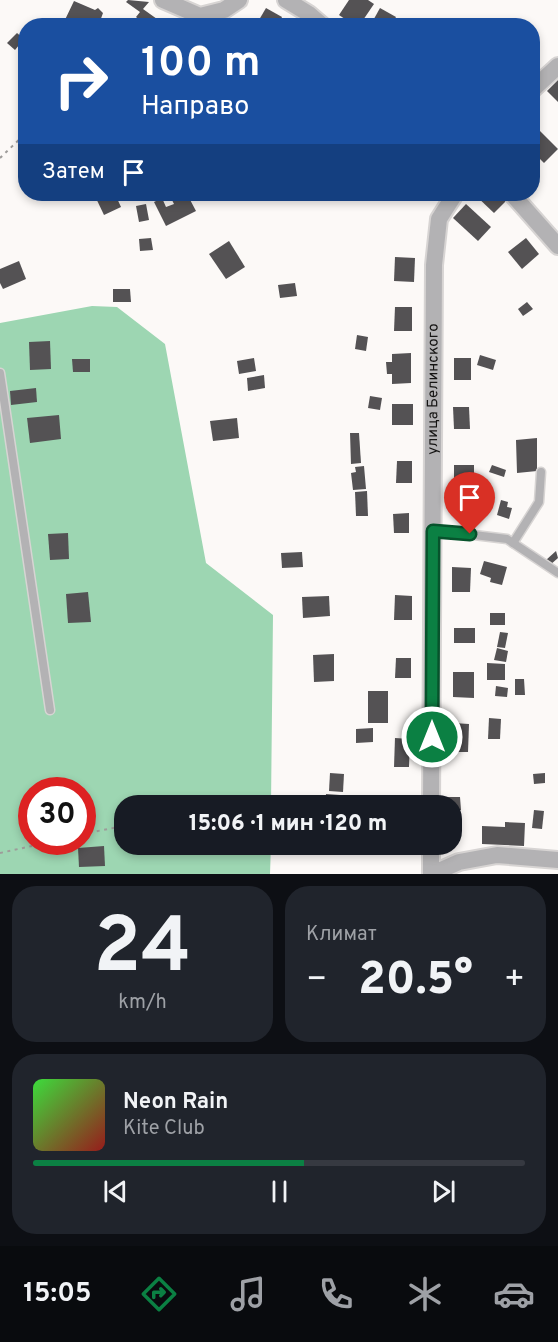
<!DOCTYPE html>
<html lang="ru">
<meta charset="utf-8">
<style>
:root{--surface:#171b24;--page:#20242c;--text:#f1f3f6;--muted:#9ea1a6;--line:#363941;--accent:#0b8043}
body{margin:0;font-family:Overpass,sans-serif;background:var(--page);color:var(--text);height:100vh;display:flex;flex-direction:column;font-size:22px;white-space:nowrap}
*{box-sizing:border-box;margin:0}
p{font-size:20px;color:var(--muted)}
.icon{flex:none;width:33px;height:33px;fill:none;stroke:currentColor;stroke-width:2;stroke-linecap:round;stroke-linejoin:round}
.map{position:relative;height:874px;overflow:hidden}
.sheet{display:flex;flex-direction:column;gap:12px;padding:12px;background:#0d0f14;flex:1}
.sheet>*{flex:none}
.guide{position:absolute;left:18px;top:18px;width:522px;height:183px;border-radius:24px;box-shadow:0 3px 9px #0003;background:#1a4fa0;color:#fff;overflow:hidden}
.speed{position:absolute;left:18px;top:777px;display:flex;gap:12px;font-size:30px;font-weight:700;text-align:center}
.speed>*{display:grid;place-content:center;width:78px;height:78px;border-radius:50%;background:var(--surface);box-shadow:0 3px 9px #0003;line-height:1}
.speed .limit{border:9px solid #d22;background:#fff;color:#111}
.pin{position:absolute;display:grid;place-items:center;width:51px;height:51px;color:#fff;margin:-62px -26px;border-radius:50% 50% 50% 0;rotate:-45deg;box-shadow:0 0 6px #0007}
.pin .icon{rotate:45deg}
.me{position:absolute;width:66px;margin:-33px;rotate:0deg;stroke-linejoin:round;filter:drop-shadow(0 0 4px #0008)}
.turn{display:flex;align-items:center;gap:21px;height:126px;padding:0 24px;font-size:27px}
.turn .icon{width:78px;height:78px;stroke-width:2.5}
.turn b{display:block;font-size:42px;line-height:51px}
.then{display:flex;align-items:center;height:57px;padding:0 24px;background:#0003;gap:12px;font-size:22px}
.big{font-size:45px;font-weight:800;line-height:1.1}
.sheet .tile{flex:1;display:flex;flex-direction:column;justify-content:center;gap:9px;min-width:0;padding:0 21px;border-radius:24px;background:var(--page)}
.sheet .dial{align-items:center;gap:0}
.dial b{font-size:78px;line-height:1}
.song{display:flex;align-items:center;gap:18px}
.cover{width:72px;height:72px;border-radius:9px;background:linear-gradient(135deg,hsl(120 70% 55%),hsl(0 70% 35%))}
.played{height:6px;border-radius:3px;background:linear-gradient(90deg,var(--accent) 55%,var(--line) 55%)}
.keys{display:flex;justify-content:space-around;direction:ltr}
.heat{display:flex;justify-content:space-between;align-items:center;font-size:33px;direction:ltr}
.sheet .tiles{flex:1;display:grid;gap:12px;grid-template-columns:1fr 1fr}
.tile:last-child{grid-column:span 2}
.trip{position:absolute;left:114px;top:795px;width:348px;height:60px;border-radius:24px;background:var(--surface);box-shadow:0 3px 9px #0003;font-weight:800;line-height:60px;text-align:center}
.tabs{display:flex;height:96px;justify-content:space-around;align-items:center;background:#090b0e;color:var(--muted)}
.tabs .icon{width:42px;height:42px}
.tabs .on{color:var(--accent)}
.tabs b{font-size:27px;color:var(--text)}
.map>svg:first-child{display:block}
</style>
<div class="map">
<svg width="558" height="874" viewBox="0 0 558 874">
<rect width="100%" height="100%" fill="#fcf9f7"/>
<!-- green -->
<path fill="#9dd6b2" fill-rule="evenodd" d="M 92,306 L 117,307 L 165,344 L 206,563 L 273,615 L 271,805 L 124,806 L 124,844 L 271,845 L 270,874 L 0,874 L 0,323 ZM 32,790 L 82,790 L 82,842 L 32,842 Z"/>
<!-- building -->
<g fill="#545254">
<polygon points="128,0 149,2 143,9 157,19 152,26 146,26 136,17 140,12 126,2"/>
<polygon points="349,0 368,0 374,4 359,26 355,26 339,15"/>
<polygon points="74,1 95,10 98,8 103,13 99,24 97,26 62,26"/>
<polygon points="266,8 282,17 278,26 256,25"/>
<polygon points="380,8 396,17 391,26 370,26"/>
<polygon points="17,33 24,39 15,50 7,43"/>
<polygon points="558,80 558,102 547,91"/>
<polygon points="540,131 558,149 544,163 532,151 532,138"/>
<polygon points="94,194 115,194 121,207 104,215"/>
<polygon points="169,194 187,194 196,211 166,226 154,202 162,198 166,207 174,204"/>
<polygon points="474,194 502,194 508,199 494,213"/>
<polygon points="146,204 149,220 139,222 136,206"/>
<polygon points="466,204 491,227 478,241 453,218"/>
<polygon points="151,238 153,250 140,251 139,239"/>
<polygon points="526,238 539,254 522,269 508,252"/>
<polygon points="229,241 245,267 226,279 209,254"/>
<polygon points="395,257 415,258 414,282 394,281"/>
<polygon points="19,261 26,279 3,289 0,283 0,269"/>
<polygon points="295,283 297,296 280,298 278,285"/>
<polygon points="113,289 130,289 131,302 113,302"/>
<polygon points="527,302 533,309 523,316 518,309"/>
<polygon points="395,307 412,307 412,331 394,331"/>
<polygon points="357,335 368,337 366,351 355,349"/>
<polygon points="50,341 51,369 30,370 29,342"/>
<polygon points="411,353 411,383 392,384 392,374 387,374 386,362 392,362 392,354"/>
<polygon points="480,355 496,360 493,370 477,365"/>
<polygon points="254,358 256,371 239,374 237,361"/>
<rect x="454" y="358" width="17" height="22"/>
<polygon points="72,359 90,359 90,372 73,372"/>
<polygon points="264,375 265,388 248,391 247,378"/>
<polygon points="36,388 37,402 11,405 10,391"/>
<polygon points="370,396 382,398 380,410 368,408"/>
<rect x="392" y="404" width="21" height="21"/>
<polygon points="453,407 469,407 470,429 454,429"/>
<polygon points="59,415 61,439 30,443 27,418"/>
<polygon points="237,418 239,438 213,441 210,421"/>
<polygon points="350,433 359,433 361,463 351,464"/>
<polygon points="537,438 537,471 517,473 516,440"/>
<polygon points="397,461 412,461 412,483 396,483"/>
<rect x="454" y="465" width="20" height="19"/>
<polygon points="492,465 506,470 504,477 489,472"/>
<polygon points="364,466 366,489 353,490 351,473 356,472 355,467"/>
<polygon points="367,491 368,516 356,516 355,492"/>
<polygon points="501,500 508,502 507,507 512,508 509,519 497,515"/>
<polygon points="409,513 409,533 394,533 393,514"/>
<polygon points="68,533 69,559 50,560 48,534"/>
<polygon points="556,551 558,558 550,565 546,560"/>
<polygon points="302,552 303,567 282,568 281,553"/>
<polygon points="484,561 507,567 502,585 490,582 491,578 480,574"/>
<polygon points="452,567 471,568 470,592 452,592"/>
<polygon points="88,592 91,622 68,623 66,594"/>
<polygon points="395,595 412,596 412,620 394,620"/>
<polygon points="329,596 330,616 303,618 302,597"/>
<rect x="490" y="613" width="15" height="12"/>
<rect x="454" y="628" width="21" height="15"/>
<polygon points="500,632 508,633 505,648 497,647"/>
<polygon points="497,648 508,651 506,662 494,660"/>
<polygon points="334,654 334,681 314,682 313,655"/>
<polygon points="396,658 411,658 411,678 395,678"/>
<polygon points="487,663 505,664 505,680 487,680"/>
<polygon points="453,672 474,672 474,698 453,697"/>
<polygon points="515,679 524,679 525,695 515,695"/>
<polygon points="496,686 508,688 507,697 495,696"/>
<rect x="368" y="691" width="20" height="32"/>
<polygon points="489,718 501,719 500,739 488,739"/>
<polygon points="453,723 469,724 468,752 453,752"/>
<polygon points="373,728 373,742 356,743 356,729"/>
<polygon points="395,738 410,739 409,767 394,767"/>
<polygon points="330,773 344,774 343,792 329,791"/>
<polygon points="545,773 545,783 534,784 533,774"/>
<polygon points="326,794 340,795 339,806 325,806"/>
<rect x="389" y="797" width="20" height="9"/>
<polygon points="444,797 460,797 461,810 452,811 452,806 444,806"/>
<polygon points="534,810 544,811 542,829 532,828"/>
<polygon points="505,822 525,823 524,846 482,844 482,826 505,827"/>
<polygon points="104,846 105,866 79,867 78,848"/>
</g>
<g fill="none" stroke-linecap="round" stroke-linejoin="round">
<!-- lane casing -->
<g stroke="#d7d4d3" stroke-width="11">
<g id="lane">
<polyline points="188,26 199,16"/>
<polyline points="0,373 50,710"/>
<polyline points="433,530 507,539 558,573"/>
<polyline points="513,543 539,502 541,472"/>
</g>
</g>
<!-- street casing -->
<g stroke="#d7d4d3" stroke-width="20">
<g id="street">
<polyline points="163,0 200,16 224,10 239,0"/>
<polyline points="286,0 309,14 323,26"/>
<polyline points="532,90 558,66"/>
<polyline points="512,194 558,246"/>
<path id="s1" d="M 431,806 L 434,265 L 439,219 L 455,194"/>
<polyline points="431,874 431,844"/>
<polyline points="432,874 459,862 497,855 558,860"/>
</g>
</g>
<!-- path -->
<g stroke="#9e9c9a" stroke-width="2" stroke-dasharray="3 4.5" stroke-linecap="butt">
<polyline points="0,158 26,133"/>
<polyline points="82,834 124,826"/>
<polyline points="354,844 385,844"/>
<polyline points="0,853 50,842"/>
</g>
<!-- lane -->
<use href="#lane" stroke="#b3b2b4" stroke-width="8"/>
<!-- street -->
<use href="#street" stroke="#b3b2b4" stroke-width="16"/>
</g>
<g fill="none" stroke-linecap="round" stroke-linejoin="round">
<!-- route casing -->
<g stroke="#07532c" stroke-width="15">
<polyline id="route" points="432,737 433,531 470,534"/>
</g>
<!-- route -->
<use href="#route" stroke="#0b8043" stroke-width="10"/>
</g>
<g text-anchor="middle" dominant-baseline="central" stroke-width="6" stroke-linejoin="round" paint-order="stroke">
<!-- street labels -->
<g font-size="15" fill="#151413" stroke="#fff">
<text stroke="none"><textPath href="#s1" startOffset="417">улица Белинского</textPath></text>
</g>
</g>
</svg>
<div class="speed"><div class="limit">30</div></div>
<div class="pin" style="left:470px;top:534px;background:#d93025"><svg class="icon" aria-label="arrive" viewBox="0 0 24 24"><path d="M6 21V4h12l-3 4 3 4H6"/></svg></div>
<svg class="me" style="left:432px;top:737px" viewBox="-20 -20 40 40"><circle r="17" fill="#0b8043" stroke="#fff" stroke-width="3"/><path d="M0-11L8 9 0 5-8 9z" fill="#fff"/></svg>
<div class="trip">15:06 · 1 мин · 120 m</div>
<div class="guide">
<div class="turn"><svg class="icon" aria-label="right" viewBox="0 0 24 24"><path d="M7 20v-9h11M14 6l5 5-5 5"/></svg><div><b>100 m</b>Направо</div></div>
<div class="then">Затем<svg class="icon" aria-label="arrive" viewBox="0 0 24 24"><path d="M6 21V4h12l-3 4 3 4H6"/></svg></div>
</div>
</div>
<section class="sheet">
<div class="tiles">
<div class="tile dial"><b>24</b><p>km/h</p></div>
<div class="tile"><p>Климат</p>
<div class="heat"><a>−</a><b class="big">20.5°</b><a>+</a></div>
</div>
<div class="tile">
<div class="song"><i class="cover"></i><div><b>Neon Rain</b><p>Kite Club</p></div></div>
<div class="played"></div>
<div class="keys"><svg class="icon" aria-label="previous" viewBox="0 0 24 24"><path d="M18 5L8 12l10 7zM5 5v14"/></svg><svg class="icon" aria-label="pause" viewBox="0 0 24 24"><path d="M8 5v14M16 5v14"/></svg><svg class="icon" aria-label="next" viewBox="0 0 24 24"><path d="M6 5l10 7-10 7zM19 5v14"/></svg></div>
</div>
</div>
</section>
<nav class="tabs">
<b>15:05</b>
<svg class="icon on" aria-label="directions" viewBox="0 0 24 24"><path d="M12 3l9 9-9 9-9-9zM9 14v-3h6M13 9l2 2-2 2"/></svg>
<svg class="icon" aria-label="music" viewBox="0 0 24 24"><path d="M9 18V5l10-2v13"/><circle cx="6" cy="18" r="3"/><circle cx="16" cy="16" r="3"/></svg>
<svg class="icon" aria-label="phone" viewBox="0 0 24 24"><path d="M5 4h4l2 5-3 2q2 4 5 5l2-3 5 2v4C11 20 4 13 5 4z"/></svg>
<svg class="icon" aria-label="climate" viewBox="0 0 24 24"><path d="M12 3v18M4 7l16 10M4 17L20 7"/></svg>
<svg class="icon" aria-label="car" viewBox="0 0 24 24"><path d="M5 17H2v-5l4-1 3-4h7l3 4 3 1v5h-3M9 17h6M6 11h13"/><circle cx="7" cy="17" r="2"/><circle cx="17" cy="17" r="2"/></svg>
</nav>
